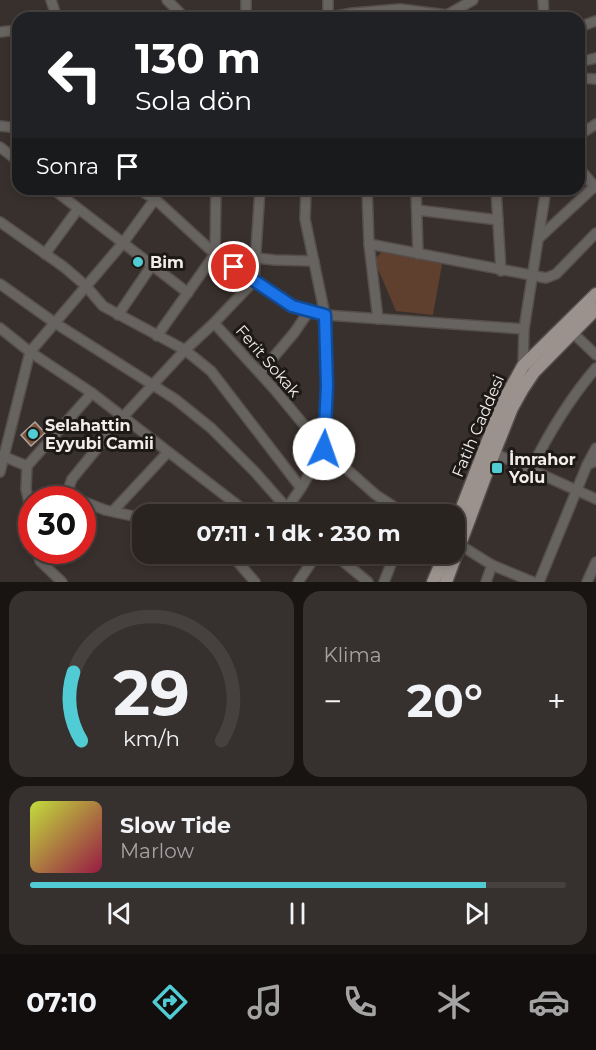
<!DOCTYPE html>
<html lang="tr">
<meta charset="utf-8">
<style>
:root{--surface:#2a2421;--page:#36302e;--text:#f1f3f6;--muted:#a5a4a5;--line:#46413f;--accent:#51ccd4}
body{margin:0;font-family:Montserrat,sans-serif;background:var(--page);color:var(--text);height:100vh;display:flex;flex-direction:column;font-size:22px;white-space:nowrap}
*{box-sizing:border-box;margin:0}
p{font-size:20px;color:var(--muted)}
.icon{flex:none;width:33px;height:33px;fill:none;stroke:currentColor;stroke-width:2;stroke-linecap:round;stroke-linejoin:round}
.map{position:relative;height:582px;overflow:hidden}
.sheet{display:flex;flex-direction:column;gap:9px;padding:9px;background:#171412;flex:1}
.sheet>*{flex:none}
.guide{position:absolute;left:12px;top:12px;width:573px;height:183px;border-radius:18px;box-shadow:0 3px 9px #0003,0 0 0 2px var(--line);background:#202124;color:#fff;overflow:hidden}
.speed{position:absolute;left:18px;top:486px;display:flex;gap:12px;font-size:30px;font-weight:700;text-align:center}
.speed>*{display:grid;place-content:center;width:78px;height:78px;border-radius:50%;background:var(--surface);box-shadow:0 3px 9px #0003,0 0 0 2px var(--line);line-height:1}
.speed .limit{border:9px solid #d22;background:#fff;color:#111}
.pin{position:absolute;display:grid;place-items:center;width:51px;height:51px;color:#fff;margin:-26px;border:3px solid #fff;border-radius:50%;box-shadow:0 2px 6px #0007}
.me{position:absolute;width:66px;margin:-33px;rotate:3deg;stroke-linejoin:round;filter:drop-shadow(0 0 4px #0008)}
.turn{display:flex;align-items:center;gap:21px;height:126px;padding:0 24px;font-size:27px}
.turn .icon{width:78px;height:78px;stroke-width:2.5}
.turn b{display:block;font-size:42px;line-height:51px}
.then{display:flex;align-items:center;height:57px;padding:0 24px;background:#0003;gap:12px;font-size:22px}
.big{font-size:45px;font-weight:700;line-height:1.1}
.sheet .card{flex:1;display:flex;flex-direction:column;justify-content:center;gap:9px;min-width:0;padding:0 21px;border-radius:18px;background:var(--page)}
.sheet .dial{align-items:center;gap:0}
.dial svg{height:156px;overflow:visible;fill:none;stroke:var(--line);stroke-width:7;stroke-linecap:round;text-anchor:middle}
.dial text{fill:var(--text);stroke:none}
.song{display:flex;align-items:center;gap:18px}
.cover{width:72px;height:72px;border-radius:9px;background:linear-gradient(135deg,hsl(70 70% 55%),hsl(340 70% 35%))}
.played{height:6px;border-radius:3px;background:linear-gradient(90deg,var(--accent) 85%,var(--line) 85%)}
.keys{display:flex;justify-content:space-around;direction:ltr}
.heat{display:flex;justify-content:space-between;align-items:center;font-size:33px;direction:ltr}
.sheet .tiles{flex:1;display:grid;gap:9px;grid-template-columns:1fr 1fr}
.card:last-child{grid-column:span 2}
.trip{position:absolute;left:132px;top:504px;width:333px;height:60px;border-radius:18px;background:var(--surface);box-shadow:0 3px 9px #0003,0 0 0 2px var(--line);font-weight:700;line-height:60px;text-align:center}
.dock{display:flex;height:96px;justify-content:space-around;align-items:center;background:#110e0d;color:var(--muted)}
.dock .icon{width:42px;height:42px}
.dock .selected{color:var(--accent)}
.dock b{font-size:27px;color:var(--text)}
.map>svg:first-child{display:block}
</style>
<div class="map">
<svg width="596" height="582" viewBox="0 0 596 582">
<rect width="100%" height="100%" fill="#38302c"/>
<!-- green -->
<polygon fill="#5f402e" points="382,252 442,264 433,315 396,311 378,269 376,258"/>
<!-- building -->
<polygon fill="#7b533b" stroke="#afa5a0" stroke-width="1.5" points="35,422 45,433 31,446 21,435"/>
<g fill="none" stroke-linecap="round" stroke-linejoin="round">
<!-- minor casing -->
<g stroke="#564e4a" stroke-width="12">
<g id="minor">
<polyline points="51,0 57,18"/>
<polyline points="167,0 185,18"/>
<polyline points="543,0 544,18"/>
<polyline points="328,17 328,0"/>
<polyline points="246,18 246,0"/>
<polyline points="325,18 353,13 400,9 447,15 473,0"/>
<polyline points="579,27 596,21"/>
<polyline points="0,32 18,30"/>
<polyline points="579,62 596,58"/>
<polyline points="579,78 596,79"/>
<polyline points="0,126 18,128"/>
<polyline points="579,135 596,124"/>
<polyline points="0,147 18,161"/>
<polyline points="579,168 596,188"/>
<polyline points="53,189 188,293"/>
<polyline points="138,189 155,199 215,254 293,306 325,315 524,329"/>
<polyline points="367,189 369,244 378,319"/>
<polyline points="416,189 418,254"/>
<polyline points="496,189 501,271"/>
<polyline points="417,210 498,220"/>
<polyline points="0,222 64,267 86,286 103,306 185,350 211,371 301,488"/>
<polyline points="539,238 596,185"/>
<polyline points="369,244 546,278 556,274 596,233"/>
<polyline points="45,254 78,209"/>
<polyline points="256,258 275,260 314,261"/>
<polyline points="0,284 55,323 175,399 211,428 255,472 292,514"/>
<polyline points="118,315 152,265"/>
<polyline points="214,323 275,390 324,449 376,495 405,514"/>
<polyline points="0,328 30,352 92,393 249,514"/>
<polyline points="572,332 596,355"/>
<polyline points="157,336 215,254 216,189"/>
<polyline points="523,366 524,329 546,189"/>
<polyline points="260,373 294,333 309,311"/>
<polyline points="494,453 596,499"/>
<polyline points="0,455 27,466"/>
<polyline points="587,465 596,448"/>
<path d="M 531,469 C 549,433 570,398 596,368"/>
<polyline points="0,472 30,352 123,243 155,199 156,189"/>
<polyline points="78,500 70,496 67,492 72,479 122,418 185,350 214,323 254,281 260,189"/>
<polyline points="82,501 105,510 142,518"/>
<polyline points="113,511 168,452"/>
<polyline points="283,514 301,488 324,449 327,386 325,315 305,219 306,189"/>
<polyline points="32,516 26,489 27,466 92,393"/>
<polyline points="460,545 492,565 533,582"/>
<polyline points="38,550 40,561 62,582"/>
<polyline points="231,554 255,582"/>
<polyline points="334,554 368,582"/>
<polyline points="243,566 252,554"/>
<polyline points="298,582 317,554"/>
<polyline points="384,582 395,554"/>
<polyline points="486,582 492,565"/>
<polyline points="539,582 587,465 596,461"/>
<polyline points="587,582 596,562"/>
</g>
</g>
<!-- major casing -->
<g stroke="#564e4a" stroke-width="15">
<g id="major">
<polyline points="454,528 502,404 523,366 596,294"/>
<polyline points="433,582 445,554"/>
<polyline points="446,582 494,453 512,408 522,390 534,372 596,309"/>
</g>
</g>
<!-- minor -->
<use href="#minor" stroke="#676360" stroke-width="9"/>
<!-- major -->
<use href="#major" stroke="#9b928d" stroke-width="12"/>
</g>
<g fill="none" stroke-linecap="round" stroke-linejoin="round">
<!-- route casing -->
<g stroke="#114b97" stroke-width="15">
<polyline id="route" points="234,267 292,306 325,315 327,386 324,449"/>
</g>
<!-- route -->
<use href="#route" stroke="#1a73e8" stroke-width="10"/>
</g>
<!-- markers -->
<g fill="#51ccd4" stroke="#1d1917" stroke-width="2">
<circle cx="138" cy="262" r="6"/>
<circle cx="33" cy="434" r="6"/>
<rect x="491" y="462" width="12" height="12" rx="3"/>
</g>
<g text-anchor="middle" dominant-baseline="central" stroke-width="6" stroke-linejoin="round" paint-order="stroke">
<!-- poi labels -->
<g font-size="16" font-weight="bold" fill="#f3edea" stroke="#1d1917" text-anchor="start">
<text x="150" y="262">Bim</text>
<text x="45" y="425">Selahattin<tspan x="45" dy="18">Eyyubi Camii</tspan></text>
<text x="509" y="459">İmrahor<tspan x="509" dy="18">Yolu</tspan></text>
</g>
<!-- street labels -->
<g font-size="16" fill="#f3edea" stroke="#1d1917">
<text transform="translate(268 361) rotate(49)">Ferit Sokak</text>
<text transform="translate(478 426) rotate(-67)">Fatih Caddesi</text>
</g>
</g>
</svg>
<div class="speed"><div class="limit">30</div></div>
<div class="pin" style="left:234px;top:267px;background:#d93025"><svg class="icon" aria-label="arrive" viewBox="0 0 24 24"><path d="M6 21V4h12l-3 4 3 4H6"/></svg></div>
<svg class="me" style="left:324px;top:449px" viewBox="-20 -20 40 40"><circle r="19" fill="#fff"/><path d="M0-13L10 11 0 6-10 11z" fill="#1a73e8"/></svg>
<div class="trip">07:11 · 1 dk · 230 m</div>
<div class="guide">
<div class="turn"><svg class="icon" aria-label="left" viewBox="0 0 24 24"><path d="M17 20v-9H6M10 6l-5 5 5 5"/></svg><div><b>130 m</b>Sola dön</div></div>
<div class="then">Sonra<svg class="icon" aria-label="arrive" viewBox="0 0 24 24"><path d="M6 21V4h12l-3 4 3 4H6"/></svg></div>
</div>
</div>
<section class="sheet">
<div class="tiles">
<div class="card dial"><svg viewBox="0 0 100 80">
<path d="M14 69A42 42 0 1 1 86 69"/>
<path d="M14 69A42 42 0 0 1 10 34" stroke="#51ccd4"/>
<text x="50" y="56" font-size="32" font-weight="700">29</text>
<text x="50" y="72" font-size="11">km/h</text>
</svg></div>
<div class="card"><p>Klima</p>
<div class="heat"><a>−</a><b class="big">20°</b><a>+</a></div>
</div>
<div class="card">
<div class="song"><i class="cover"></i><div><b>Slow Tide</b><p>Marlow</p></div></div>
<div class="played"></div>
<div class="keys"><svg class="icon" aria-label="previous" viewBox="0 0 24 24"><path d="M18 5L8 12l10 7zM5 5v14"/></svg><svg class="icon" aria-label="pause" viewBox="0 0 24 24"><path d="M8 5v14M16 5v14"/></svg><svg class="icon" aria-label="next" viewBox="0 0 24 24"><path d="M6 5l10 7-10 7zM19 5v14"/></svg></div>
</div>
</div>
</section>
<nav class="dock">
<b>07:10</b>
<svg class="icon selected" aria-label="directions" viewBox="0 0 24 24"><path d="M12 3l9 9-9 9-9-9zM9 14v-3h6M13 9l2 2-2 2"/></svg>
<svg class="icon" aria-label="music" viewBox="0 0 24 24"><path d="M9 18V5l10-2v13"/><circle cx="6" cy="18" r="3"/><circle cx="16" cy="16" r="3"/></svg>
<svg class="icon" aria-label="phone" viewBox="0 0 24 24"><path d="M5 4h4l2 5-3 2q2 4 5 5l2-3 5 2v4C11 20 4 13 5 4z"/></svg>
<svg class="icon" aria-label="climate" viewBox="0 0 24 24"><path d="M12 3v18M4 7l16 10M4 17L20 7"/></svg>
<svg class="icon" aria-label="car" viewBox="0 0 24 24"><path d="M5 17H2v-5l4-1 3-4h7l3 4 3 1v5h-3M9 17h6M6 11h13"/><circle cx="7" cy="17" r="2"/><circle cx="17" cy="17" r="2"/></svg>
</nav>
